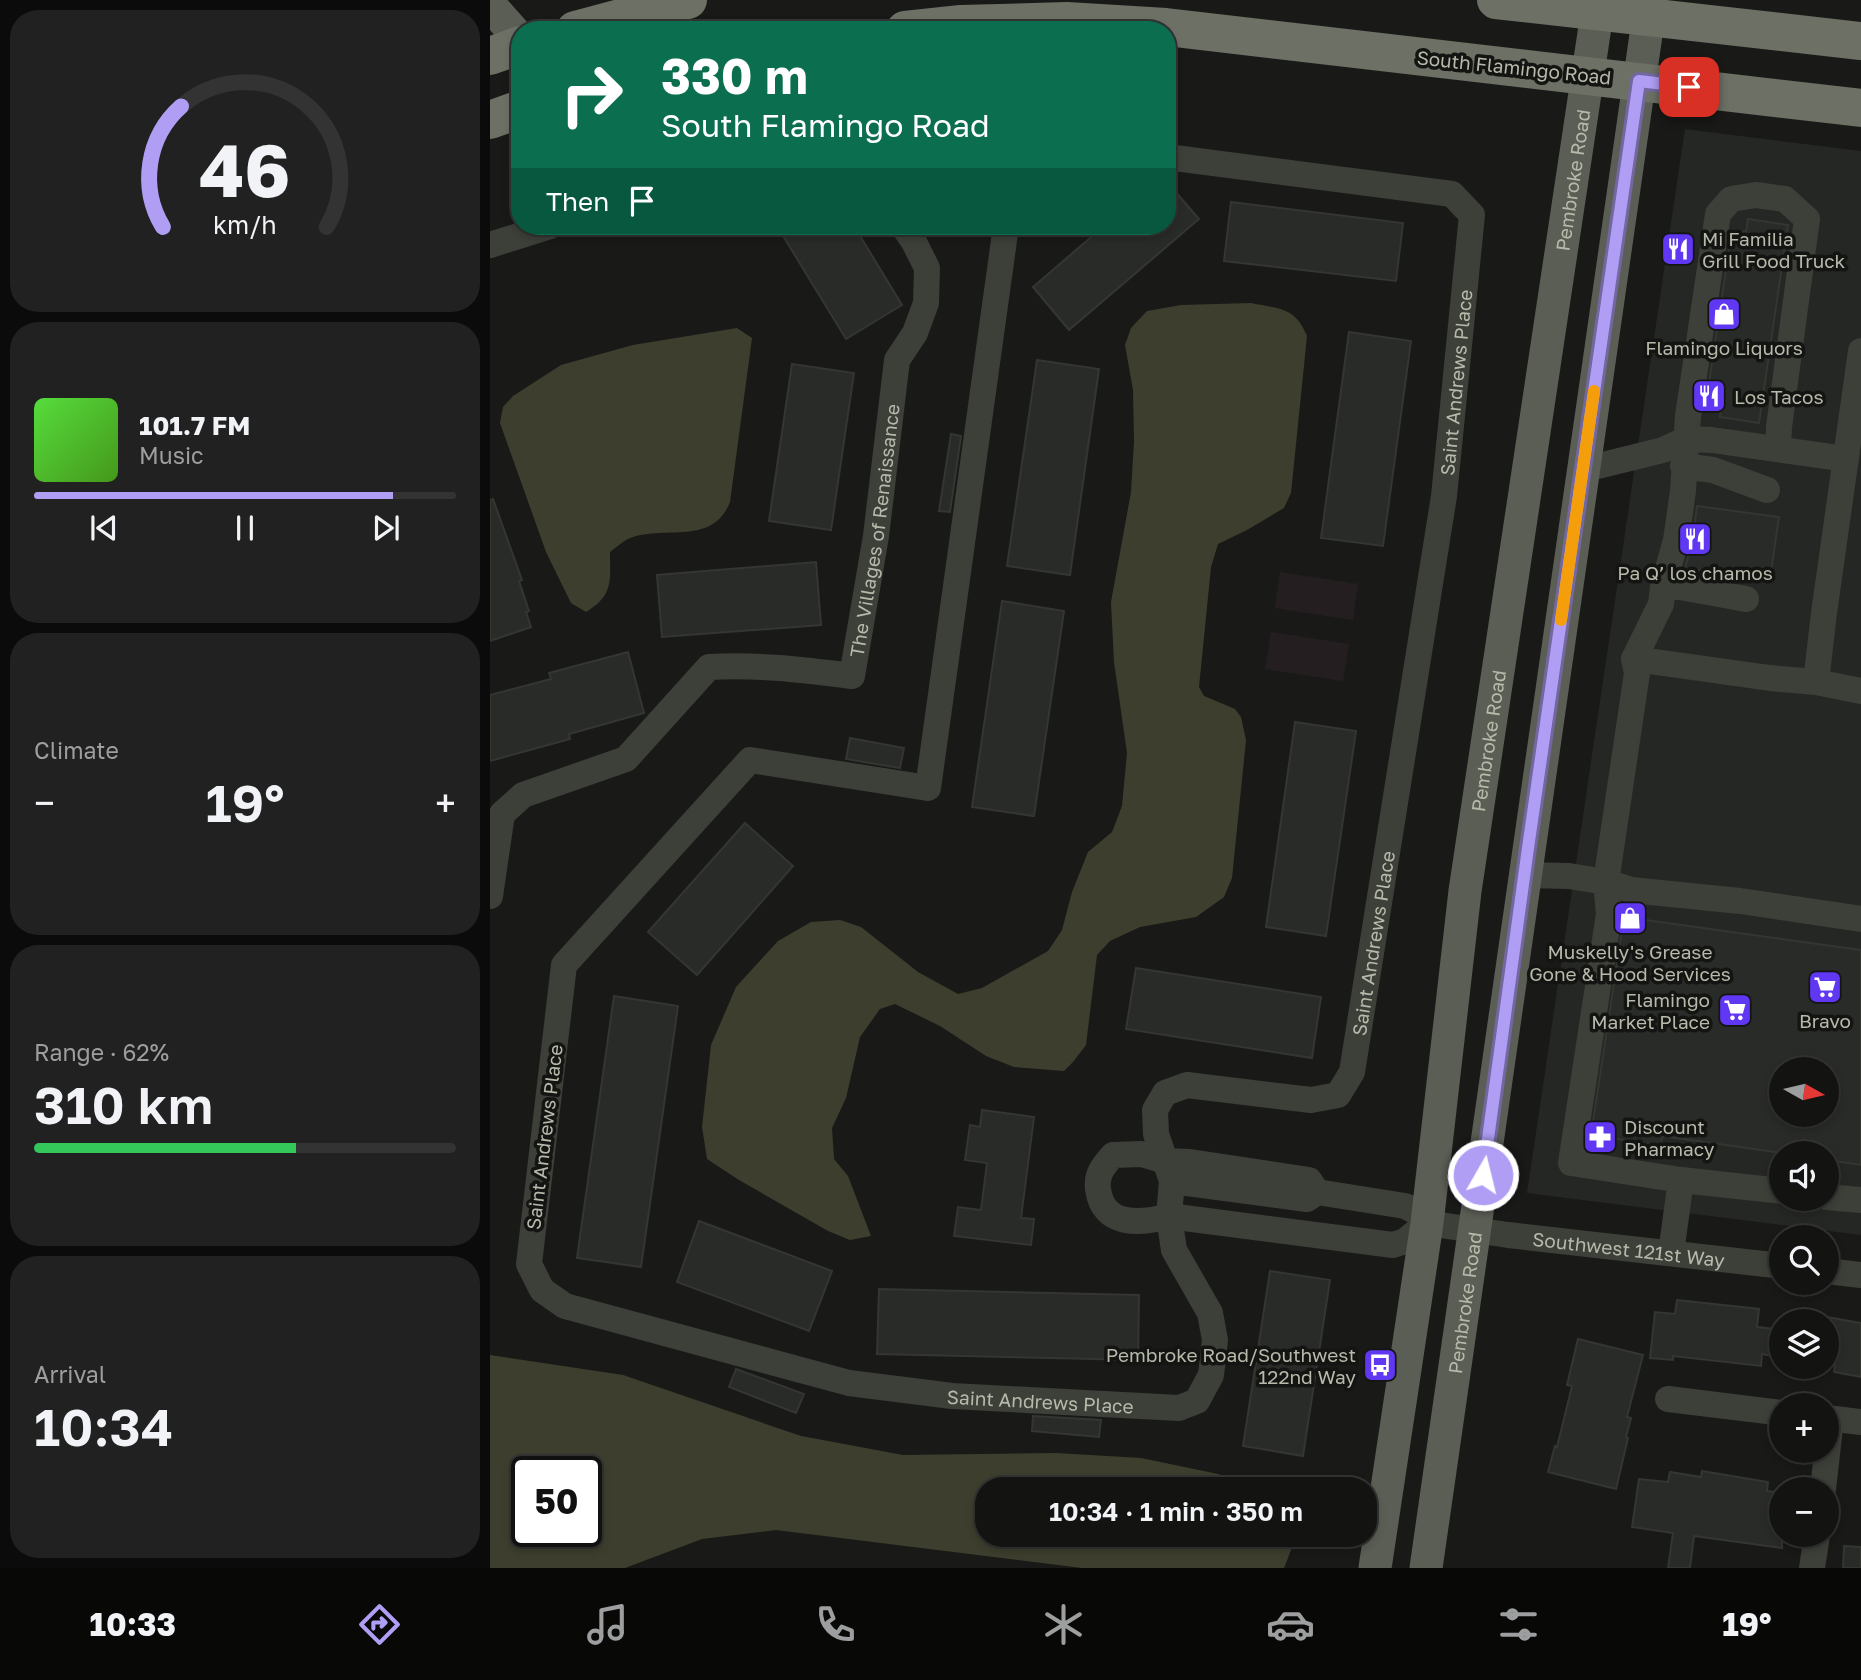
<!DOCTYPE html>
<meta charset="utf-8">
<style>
:root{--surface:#131412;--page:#202120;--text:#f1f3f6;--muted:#9d9e9f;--line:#323332;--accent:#b09ef5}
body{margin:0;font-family:"Golos Text",sans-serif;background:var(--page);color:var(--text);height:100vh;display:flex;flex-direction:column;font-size:26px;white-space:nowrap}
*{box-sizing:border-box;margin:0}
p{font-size:23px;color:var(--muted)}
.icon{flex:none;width:38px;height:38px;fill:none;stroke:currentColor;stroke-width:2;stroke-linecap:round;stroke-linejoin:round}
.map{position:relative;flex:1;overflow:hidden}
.panel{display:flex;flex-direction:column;gap:10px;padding:10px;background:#0a0b0a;width:490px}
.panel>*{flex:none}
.banner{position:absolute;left:21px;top:21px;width:665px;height:214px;border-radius:28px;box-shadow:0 4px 10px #0003,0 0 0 2px var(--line);background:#0b6e4f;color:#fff;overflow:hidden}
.needle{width:46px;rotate:98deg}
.tools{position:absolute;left:1279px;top:1057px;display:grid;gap:14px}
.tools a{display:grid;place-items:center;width:70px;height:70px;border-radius:50%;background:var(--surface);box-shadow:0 4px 10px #0003,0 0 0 2px var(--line);font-size:35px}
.speed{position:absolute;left:21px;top:1456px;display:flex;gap:14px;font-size:35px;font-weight:700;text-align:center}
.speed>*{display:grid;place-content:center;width:91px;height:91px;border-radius:50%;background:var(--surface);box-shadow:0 4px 10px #0003,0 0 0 2px var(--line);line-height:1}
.speed .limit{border:4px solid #111;border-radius:10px;background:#fff;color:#111}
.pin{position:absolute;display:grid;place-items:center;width:60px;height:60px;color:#fff;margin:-30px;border-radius:14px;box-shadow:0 4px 10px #0006}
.me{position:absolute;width:77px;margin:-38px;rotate:8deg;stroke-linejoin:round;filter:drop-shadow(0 0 5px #0008)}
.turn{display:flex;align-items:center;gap:24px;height:147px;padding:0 35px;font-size:32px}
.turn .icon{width:91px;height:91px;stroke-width:2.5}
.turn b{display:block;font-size:49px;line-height:60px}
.then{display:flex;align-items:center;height:66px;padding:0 35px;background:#0003;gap:14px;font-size:26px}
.big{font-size:52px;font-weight:600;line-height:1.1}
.panel .widget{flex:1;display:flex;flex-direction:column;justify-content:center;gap:10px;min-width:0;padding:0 24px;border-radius:28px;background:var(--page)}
.panel .dial{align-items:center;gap:0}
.dial svg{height:182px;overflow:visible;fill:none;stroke:var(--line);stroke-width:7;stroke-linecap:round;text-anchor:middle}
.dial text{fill:var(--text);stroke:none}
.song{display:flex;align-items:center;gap:21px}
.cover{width:84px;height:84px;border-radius:10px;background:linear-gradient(135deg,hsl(110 70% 55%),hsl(100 70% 35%))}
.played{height:7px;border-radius:4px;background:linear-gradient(90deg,var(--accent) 85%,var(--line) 85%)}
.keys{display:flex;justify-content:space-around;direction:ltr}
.heat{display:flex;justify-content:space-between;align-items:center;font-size:38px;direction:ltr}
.charge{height:10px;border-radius:5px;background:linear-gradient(90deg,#34c759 62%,var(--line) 0)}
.trip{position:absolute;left:485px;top:1477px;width:402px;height:70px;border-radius:28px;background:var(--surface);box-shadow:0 4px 10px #0003,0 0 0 2px var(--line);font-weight:600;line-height:70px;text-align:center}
.tab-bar{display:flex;height:112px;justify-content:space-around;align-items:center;background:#080807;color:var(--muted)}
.tab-bar .icon{width:49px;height:49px}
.tab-bar .active{color:var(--accent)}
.tab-bar b{font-size:32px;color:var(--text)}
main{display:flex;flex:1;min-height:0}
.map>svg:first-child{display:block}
</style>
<main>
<section class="panel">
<div class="widget dial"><svg viewBox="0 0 100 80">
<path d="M14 69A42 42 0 1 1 86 69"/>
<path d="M14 69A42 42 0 0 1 22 16" stroke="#b09ef5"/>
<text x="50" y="56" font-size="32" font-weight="700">46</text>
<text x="50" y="72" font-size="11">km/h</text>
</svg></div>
<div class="widget">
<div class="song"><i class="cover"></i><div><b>101.7 FM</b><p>Music</p></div></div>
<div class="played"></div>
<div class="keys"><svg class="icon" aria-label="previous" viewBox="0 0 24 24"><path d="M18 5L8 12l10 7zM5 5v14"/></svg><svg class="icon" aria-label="pause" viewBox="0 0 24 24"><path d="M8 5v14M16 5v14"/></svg><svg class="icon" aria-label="next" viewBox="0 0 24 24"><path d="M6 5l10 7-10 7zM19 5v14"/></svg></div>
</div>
<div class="widget"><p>Climate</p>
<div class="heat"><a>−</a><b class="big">19°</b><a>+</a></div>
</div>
<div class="widget"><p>Range · 62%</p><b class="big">310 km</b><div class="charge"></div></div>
<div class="widget"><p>Arrival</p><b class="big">10:34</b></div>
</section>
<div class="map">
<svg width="1371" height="1568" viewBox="0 0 1371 1568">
<rect width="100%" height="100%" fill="#191a18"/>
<!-- built -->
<path fill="#252724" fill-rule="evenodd" d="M 1195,129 L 1371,151 L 1371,1235 L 1037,1193 ZM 1292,1069 L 1337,1069 L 1337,1115 L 1292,1115 ZM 1292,1153 L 1337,1153 L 1337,1199 L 1292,1199 Z"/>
<!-- green -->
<g fill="#251e20">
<polygon points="790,572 868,584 863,620 785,608"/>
<polygon points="781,632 859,644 853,681 775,669"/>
</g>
<!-- water -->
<g fill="#3e3e2e" fill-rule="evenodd">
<path d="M 761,303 C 790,309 805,307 817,336 L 801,493 L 794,508 L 757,530 L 728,544 L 721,567 L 709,687 L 714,696 L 745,709 L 751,717 L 756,740 L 742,878 L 734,897 L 706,917 L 650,927 L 620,941 L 607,955 L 596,1045 L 583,1062 L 574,1071 L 524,1067 L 496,1056 L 450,1026 L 405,1004 L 390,1009 L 370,1037 L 356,1098 L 342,1128 L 344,1159 L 358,1176 L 381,1236 L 360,1240 L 338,1231 L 249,1180 L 217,1159 L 212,1127 L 221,1045 L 246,987 L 288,941 L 321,922 L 350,920 L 371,927 L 428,972 L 468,994 L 492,988 L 558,951 L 572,930 L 582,892 L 598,852 L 622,832 L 632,806 L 637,753 L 624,662 L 621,602 L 641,492 L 644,442 L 643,390 L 635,345 L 641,328 L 657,311 L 691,305 Z"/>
<path d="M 247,328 L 262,338 L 240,502 C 223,545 178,526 143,537 C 135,539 127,547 120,552 C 120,581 124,595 96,612 L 81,603 L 56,552 L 10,423 L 13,407 L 23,396 L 71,365 L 143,345 Z"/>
<path d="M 0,1355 L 133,1375 L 311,1436 L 413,1455 L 566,1453 L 651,1458 L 728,1474 L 780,1489 L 497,1489 L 497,1535 L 802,1535 L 801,1550 L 794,1568 L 592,1568 L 286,1530 L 212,1539 L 135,1568 L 0,1568 ZM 37,1472 L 96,1472 L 96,1531 L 37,1531 Z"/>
</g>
<!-- building -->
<g fill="#292b28" stroke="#343632" stroke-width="2" fill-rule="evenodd">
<polygon points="677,182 709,219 579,330 543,287 614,226 677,226"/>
<polygon points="741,202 913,223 906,281 734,261"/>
<polygon points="1258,219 1298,225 1269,423 1230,417 1231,405 1216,403 1242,230 1256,232"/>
<polygon points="287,226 364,226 412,305 356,339"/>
<polygon points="859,332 921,341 893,546 831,538"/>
<polygon points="547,360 609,369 580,575 517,566"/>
<polygon points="302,364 364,373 341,530 279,521"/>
<polygon points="461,434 471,436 460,512 449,511"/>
<polygon points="3,499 32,580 29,581 39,611 36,612 41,627 0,641 0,500"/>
<polygon points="1207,506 1289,517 1280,579 1195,568 1202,542"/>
<polygon points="326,562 331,625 172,637 167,575"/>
<polygon points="512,601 574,611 544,816 482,807"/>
<polygon points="138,652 154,713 79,734 80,739 0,761 0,695 61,679 59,673"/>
<polygon points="805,722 866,731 836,936 776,927"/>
<polygon points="360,738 414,748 410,768 356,759"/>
<polygon points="255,823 303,866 207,975 158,932"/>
<path d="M 1134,917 L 1371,950 L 1371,1165 L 1337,1160 L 1337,1153 L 1292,1153 L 1172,1136 L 1171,1146 L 1101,1135 ZM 1292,1069 L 1337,1069 L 1337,1115 L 1292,1115 Z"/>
<polygon points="646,968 831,997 822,1058 636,1029"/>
<polygon points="124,996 188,1006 151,1267 87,1258"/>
<polygon points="492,1110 544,1117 531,1218 544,1219 541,1245 464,1236 468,1207 491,1210 497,1163 475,1160 480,1125 490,1127"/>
<polygon points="209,1221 342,1271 319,1331 187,1282"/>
<polygon points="780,1271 840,1280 813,1456 753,1446"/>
<polygon points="389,1289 649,1295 648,1360 387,1354"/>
<polygon points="1187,1300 1269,1309 1267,1327 1285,1329 1282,1356 1272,1354 1271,1366 1183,1356 1183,1360 1160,1358 1165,1312 1185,1314"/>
<polygon points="1337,1317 1371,1323 1371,1377 1344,1372 1345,1364 1337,1363"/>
<polygon points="1088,1339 1153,1355 1137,1417 1141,1418 1136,1437 1138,1438 1126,1489 1058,1472 1065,1446 1067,1447 1082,1386 1077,1385"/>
<polygon points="246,1369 314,1394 306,1413 239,1387"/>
<polygon points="543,1416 611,1420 609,1437 542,1431"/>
<polygon points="1212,1471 1278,1482 1277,1491 1292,1493 1292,1548 1204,1536 1200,1568 1178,1568 1183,1533 1142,1527 1149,1479 1178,1482 1180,1472 1211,1477"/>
<polygon points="1354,1546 1371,1547 1371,1568 1353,1568"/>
</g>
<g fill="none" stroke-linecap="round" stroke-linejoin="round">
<!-- minor -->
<g stroke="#3d3f39" stroke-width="26">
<path id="s1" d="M 516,226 L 438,788 L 260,760 L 74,965 L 39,1264 L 52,1290 L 75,1306 L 359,1383 L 462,1396 L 689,1408 L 707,1401 L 721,1375 L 725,1340 L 720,1313 L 684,1250 L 679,1216 L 682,1181 L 666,1134 L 665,1110 L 675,1093 L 697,1085 L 821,1100 L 848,1095 L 862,1072 L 954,496 L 982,215 L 962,194 L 677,157"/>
<polyline points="0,245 60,226"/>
<polyline points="1288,449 1289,427 1317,219 1295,199 1266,195 1241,199 1228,214 1198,416 1193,491 1186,540 1173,587 1171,604 1144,659 1147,673 1116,882 1119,914 1081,1163 1191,1180 1292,1191"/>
<polyline points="1193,466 1223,470 1277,490"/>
<polyline points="1092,470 1173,450 1197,439 1222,440 1356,459"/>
<polyline points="1173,587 1190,587 1256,599"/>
<polyline points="1144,659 1280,678 1326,682 1371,691"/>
<polyline points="1326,682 1334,613 1371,351"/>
<polyline points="1034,875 1079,876 1116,882 1141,890 1250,901 1371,919"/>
<path id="s2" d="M 0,896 L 12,814 L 33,795 L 136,759 L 219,667 C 267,664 314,670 362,676 L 386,536 L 407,360 L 425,333 L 436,303 L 437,268 L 424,242 L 413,226"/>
<path id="s3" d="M 682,1181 L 817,1199 L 827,1192 L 915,1206 L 925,1211 L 937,1223 L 1018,1235 L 1292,1266"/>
<path d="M 827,1192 L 819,1180 L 700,1162 L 675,1161 L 652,1154 L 623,1155 C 614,1165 606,1174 608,1189 C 613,1227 650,1224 679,1216 L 903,1245 L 915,1241 L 937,1223"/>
<polyline points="1337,1197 1371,1200"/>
<polyline points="1181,1253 1191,1180"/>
<polyline points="1337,1271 1371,1275"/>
<polyline points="1178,1399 1292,1413"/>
<polyline points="1337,1418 1371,1422"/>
<polyline points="1333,1489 1341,1419"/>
<polyline points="1322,1568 1327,1535"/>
</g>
<!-- major -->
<g stroke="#5b5e55" stroke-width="33">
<polyline points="0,5 30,39"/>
<path id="s4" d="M 885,1568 L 937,1223 L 975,891 L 1109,0"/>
<path id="s5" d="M 936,1568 L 1161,0"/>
</g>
<!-- highway -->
<g stroke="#6d7065" stroke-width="38">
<polyline points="1006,0 1371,41"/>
<polyline points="85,30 198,0"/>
<polyline points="415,30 471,24 577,21 676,27 1371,108"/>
<polyline points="0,56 30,45"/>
<polyline points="0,120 30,109"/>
</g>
</g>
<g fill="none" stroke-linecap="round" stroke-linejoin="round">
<!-- route casing -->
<g stroke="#72679f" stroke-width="18">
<polyline id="route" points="993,1175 1038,848 1149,81 1199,87"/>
</g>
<!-- route -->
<use href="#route" stroke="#b09ef5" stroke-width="12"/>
<!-- slow -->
<polyline stroke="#f59e0b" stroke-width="12" points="1071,620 1104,391"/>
</g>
<!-- icons -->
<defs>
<g id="restaurant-square" transform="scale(1.75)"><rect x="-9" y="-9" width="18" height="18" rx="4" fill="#6037f3" stroke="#141513"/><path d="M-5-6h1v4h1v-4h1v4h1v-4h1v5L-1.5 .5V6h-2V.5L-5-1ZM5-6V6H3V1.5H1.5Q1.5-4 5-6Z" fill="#fff"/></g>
<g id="shop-square" transform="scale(1.75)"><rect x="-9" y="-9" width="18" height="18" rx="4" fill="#6037f3" stroke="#141513"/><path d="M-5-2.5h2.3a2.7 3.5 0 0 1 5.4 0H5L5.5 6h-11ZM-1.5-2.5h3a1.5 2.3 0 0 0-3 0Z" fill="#fff"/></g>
<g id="supermarket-square" transform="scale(1.75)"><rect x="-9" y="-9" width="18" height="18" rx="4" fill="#6037f3" stroke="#141513"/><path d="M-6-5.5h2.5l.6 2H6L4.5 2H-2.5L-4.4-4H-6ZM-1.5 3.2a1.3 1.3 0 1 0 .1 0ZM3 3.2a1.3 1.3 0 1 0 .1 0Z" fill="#fff"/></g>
<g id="pharmacy-square" transform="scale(1.75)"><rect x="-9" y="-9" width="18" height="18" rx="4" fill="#6037f3" stroke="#141513"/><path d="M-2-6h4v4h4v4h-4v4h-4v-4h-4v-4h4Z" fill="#fff"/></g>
<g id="bus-square" transform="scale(1.75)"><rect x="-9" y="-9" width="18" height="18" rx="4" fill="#6037f3" stroke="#141513"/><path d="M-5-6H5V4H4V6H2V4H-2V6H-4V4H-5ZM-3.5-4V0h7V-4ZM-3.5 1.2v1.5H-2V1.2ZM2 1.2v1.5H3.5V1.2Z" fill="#fff"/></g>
</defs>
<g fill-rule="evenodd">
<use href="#restaurant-square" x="1188" y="249"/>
<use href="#shop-square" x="1234" y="314"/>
<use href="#restaurant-square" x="1219" y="396"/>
<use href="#restaurant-square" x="1205" y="539"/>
<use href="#shop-square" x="1140" y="918"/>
<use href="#supermarket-square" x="1335" y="987"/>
<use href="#supermarket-square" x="1245" y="1010"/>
<use href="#pharmacy-square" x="1110" y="1137"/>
<use href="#bus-square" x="890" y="1365"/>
</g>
<g text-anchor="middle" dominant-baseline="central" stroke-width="7" stroke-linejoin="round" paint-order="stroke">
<!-- street labels -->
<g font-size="19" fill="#b6baaa" stroke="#141513">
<text transform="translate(1024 67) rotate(6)">South Flamingo Road</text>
<text stroke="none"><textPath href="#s4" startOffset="1402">Pembroke Road</textPath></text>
<text stroke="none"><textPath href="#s1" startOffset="3255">Saint Andrews Place</textPath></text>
<text stroke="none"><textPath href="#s2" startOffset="635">The Villages of Renaissance</textPath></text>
<text stroke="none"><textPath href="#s4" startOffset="835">Pembroke Road</textPath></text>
<text stroke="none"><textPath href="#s1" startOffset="2688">Saint Andrews Place</textPath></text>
<text transform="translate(54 1137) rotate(-83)">Saint Andrews Place</text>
<text stroke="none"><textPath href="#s3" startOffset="469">Southwest 121st Way</textPath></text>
<text stroke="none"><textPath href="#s5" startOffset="268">Pembroke Road</textPath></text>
<text stroke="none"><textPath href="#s1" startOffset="1869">Saint Andrews Place</textPath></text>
</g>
<!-- poi labels -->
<g font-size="19" fill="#b6baaa" stroke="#141513">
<text x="1212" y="238" text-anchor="start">Mi Familia<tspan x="1212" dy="22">Grill Food Truck</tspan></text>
<text x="1234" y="347">Flamingo Liquors</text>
<text x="1244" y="396" text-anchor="start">Los Tacos</text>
<text x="1205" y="572">Pa Q’ los chamos</text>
<text x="1140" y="951">Muskelly's Grease<tspan x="1140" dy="22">Gone &amp; Hood Services</tspan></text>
<text x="1220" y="999" text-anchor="end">Flamingo<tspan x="1220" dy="22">Market Place</tspan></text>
<text x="1335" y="1020">Bravo</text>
<text x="1134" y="1126" text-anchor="start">Discount<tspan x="1134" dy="22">Pharmacy</tspan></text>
<text x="866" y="1354" text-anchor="end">Pembroke Road/Southwest<tspan x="866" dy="22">122nd Way</tspan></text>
</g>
</g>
</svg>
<div class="tools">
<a><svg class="needle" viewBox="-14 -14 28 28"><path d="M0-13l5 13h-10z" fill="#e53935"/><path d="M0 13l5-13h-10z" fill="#9d9e9f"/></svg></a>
<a><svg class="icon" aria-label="sound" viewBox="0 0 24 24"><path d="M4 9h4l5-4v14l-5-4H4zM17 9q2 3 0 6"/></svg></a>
<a><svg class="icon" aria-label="search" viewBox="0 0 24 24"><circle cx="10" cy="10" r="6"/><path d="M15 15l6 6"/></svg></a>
<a><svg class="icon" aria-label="layers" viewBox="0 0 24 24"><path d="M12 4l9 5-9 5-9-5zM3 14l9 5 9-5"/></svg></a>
<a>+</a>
<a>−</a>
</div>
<div class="speed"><div class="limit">50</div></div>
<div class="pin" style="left:1199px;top:87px;background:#d93025"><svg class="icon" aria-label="arrive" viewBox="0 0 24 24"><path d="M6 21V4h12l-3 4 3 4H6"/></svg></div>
<svg class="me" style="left:993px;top:1175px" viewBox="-20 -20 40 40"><circle r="17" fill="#b09ef5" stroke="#fff" stroke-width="3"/><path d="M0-11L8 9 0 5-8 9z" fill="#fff"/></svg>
<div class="trip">10:34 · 1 min · 350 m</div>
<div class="banner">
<div class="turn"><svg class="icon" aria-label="right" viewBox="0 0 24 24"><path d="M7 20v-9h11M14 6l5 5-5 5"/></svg><div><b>330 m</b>South Flamingo Road</div></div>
<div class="then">Then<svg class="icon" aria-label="arrive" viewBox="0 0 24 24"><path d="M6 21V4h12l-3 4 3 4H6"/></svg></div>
</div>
</div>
</main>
<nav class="tab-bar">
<b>10:33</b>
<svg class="icon active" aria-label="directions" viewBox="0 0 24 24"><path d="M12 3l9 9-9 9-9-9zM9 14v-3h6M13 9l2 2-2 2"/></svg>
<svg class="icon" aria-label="music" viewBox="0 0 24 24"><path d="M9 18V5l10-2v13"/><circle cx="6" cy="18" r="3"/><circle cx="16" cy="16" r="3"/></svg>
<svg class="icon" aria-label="phone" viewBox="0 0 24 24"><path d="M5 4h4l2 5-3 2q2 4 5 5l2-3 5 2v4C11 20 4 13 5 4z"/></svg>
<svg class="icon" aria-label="climate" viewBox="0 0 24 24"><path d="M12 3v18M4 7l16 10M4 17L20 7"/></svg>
<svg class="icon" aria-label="car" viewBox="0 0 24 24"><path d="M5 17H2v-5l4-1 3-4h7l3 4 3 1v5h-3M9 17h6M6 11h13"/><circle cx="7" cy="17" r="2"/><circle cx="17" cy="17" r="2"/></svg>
<svg class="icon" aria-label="filters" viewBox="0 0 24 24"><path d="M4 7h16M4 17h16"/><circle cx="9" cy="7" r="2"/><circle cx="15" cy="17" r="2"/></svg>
<b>19°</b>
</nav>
